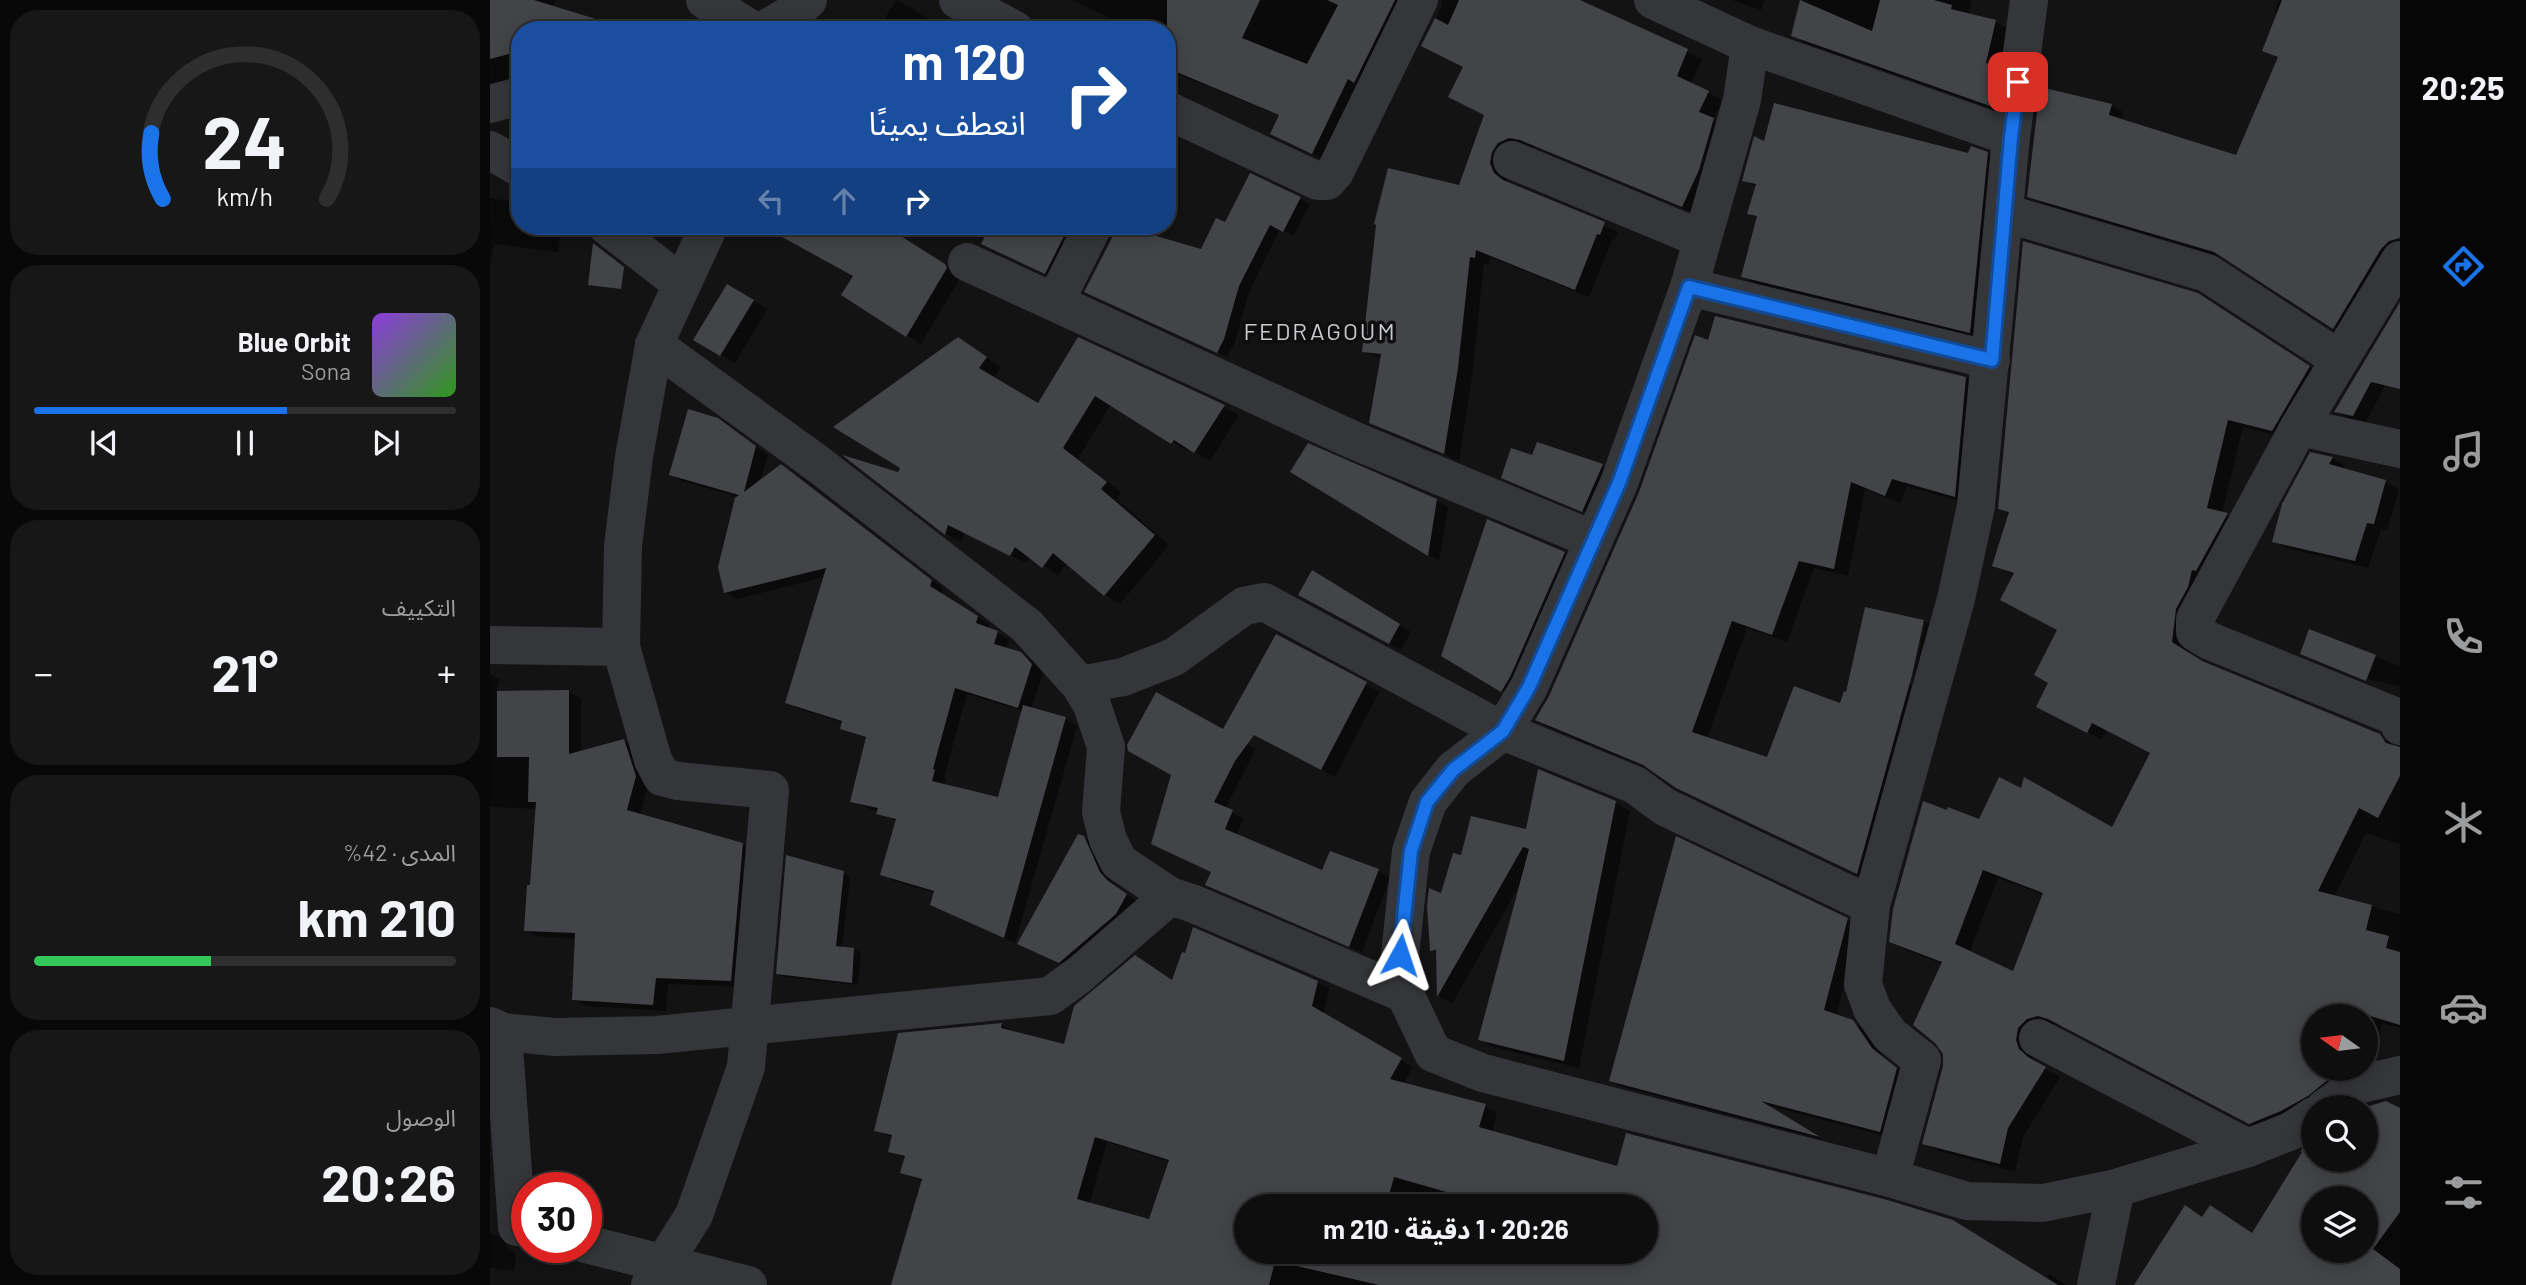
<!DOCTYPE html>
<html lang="ar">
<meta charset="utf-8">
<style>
:root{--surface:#0e0e0f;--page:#171718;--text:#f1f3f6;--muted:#9b9c9e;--line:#2e2e2f;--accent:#1a73e8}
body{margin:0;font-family:Barlow,"Noto Sans Arabic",sans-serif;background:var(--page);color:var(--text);direction:rtl;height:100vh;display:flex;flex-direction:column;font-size:26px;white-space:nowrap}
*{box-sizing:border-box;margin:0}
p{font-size:23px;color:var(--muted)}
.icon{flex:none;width:38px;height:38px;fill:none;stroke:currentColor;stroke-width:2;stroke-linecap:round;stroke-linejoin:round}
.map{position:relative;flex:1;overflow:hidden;direction:ltr}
.sheet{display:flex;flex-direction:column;gap:10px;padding:10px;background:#080808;width:490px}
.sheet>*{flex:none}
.top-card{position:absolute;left:21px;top:21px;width:665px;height:214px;border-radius:28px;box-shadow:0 4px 18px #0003,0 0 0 2px var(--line);direction:rtl;background:#1a4fa0;color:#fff;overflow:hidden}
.needle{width:46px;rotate:284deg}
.controls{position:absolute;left:1811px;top:1004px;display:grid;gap:14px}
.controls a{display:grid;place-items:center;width:77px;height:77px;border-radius:50%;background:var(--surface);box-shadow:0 4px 18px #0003,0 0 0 2px var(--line);font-size:35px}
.speed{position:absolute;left:21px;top:1172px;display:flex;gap:14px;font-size:35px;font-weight:700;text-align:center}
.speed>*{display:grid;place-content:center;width:91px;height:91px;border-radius:50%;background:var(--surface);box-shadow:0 4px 18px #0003,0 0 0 2px var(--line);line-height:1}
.speed .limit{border:10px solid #d22;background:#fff;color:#111}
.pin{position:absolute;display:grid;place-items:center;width:60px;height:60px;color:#fff;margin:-30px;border-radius:14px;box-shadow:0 4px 10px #0006}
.me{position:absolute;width:77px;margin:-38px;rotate:5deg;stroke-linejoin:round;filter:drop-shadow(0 0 5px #0008)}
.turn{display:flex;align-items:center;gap:24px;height:147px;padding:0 35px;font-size:32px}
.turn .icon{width:91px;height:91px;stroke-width:2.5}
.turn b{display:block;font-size:49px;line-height:60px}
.lanes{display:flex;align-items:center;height:66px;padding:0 35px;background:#0003;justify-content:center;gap:35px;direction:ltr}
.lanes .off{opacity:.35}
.big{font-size:52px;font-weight:700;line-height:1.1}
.sheet .card{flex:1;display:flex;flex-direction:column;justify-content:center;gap:10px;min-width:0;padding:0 24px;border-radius:28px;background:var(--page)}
.sheet .dial{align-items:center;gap:0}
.dial svg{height:182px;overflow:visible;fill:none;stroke:var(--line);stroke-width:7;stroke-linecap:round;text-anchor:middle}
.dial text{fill:var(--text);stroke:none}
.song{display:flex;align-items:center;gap:21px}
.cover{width:84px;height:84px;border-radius:10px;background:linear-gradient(135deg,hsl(270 70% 55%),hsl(110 70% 35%))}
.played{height:7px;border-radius:4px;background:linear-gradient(90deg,var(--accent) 60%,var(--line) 60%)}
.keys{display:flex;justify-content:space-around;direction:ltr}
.heat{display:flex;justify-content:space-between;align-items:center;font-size:38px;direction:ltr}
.charge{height:10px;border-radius:5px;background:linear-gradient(90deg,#34c759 42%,var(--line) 0)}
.trip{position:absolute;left:744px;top:1194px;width:424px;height:70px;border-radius:35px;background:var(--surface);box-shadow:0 4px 18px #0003,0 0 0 2px var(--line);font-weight:700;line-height:70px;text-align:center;direction:rtl}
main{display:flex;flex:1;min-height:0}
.tab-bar{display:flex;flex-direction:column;width:126px;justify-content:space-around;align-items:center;background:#060606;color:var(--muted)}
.tab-bar .icon{width:49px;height:49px}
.tab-bar .current{color:var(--accent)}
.tab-bar b{font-size:32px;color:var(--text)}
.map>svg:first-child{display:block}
</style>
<main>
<nav class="tab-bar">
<b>20:25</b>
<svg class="icon current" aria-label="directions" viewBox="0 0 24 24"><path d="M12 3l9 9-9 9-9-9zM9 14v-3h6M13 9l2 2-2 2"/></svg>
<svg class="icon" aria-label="music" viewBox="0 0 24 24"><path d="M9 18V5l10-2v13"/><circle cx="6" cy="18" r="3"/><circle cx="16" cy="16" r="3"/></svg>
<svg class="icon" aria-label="phone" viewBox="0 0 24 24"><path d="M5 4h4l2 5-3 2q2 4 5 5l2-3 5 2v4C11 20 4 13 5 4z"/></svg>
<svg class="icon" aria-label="climate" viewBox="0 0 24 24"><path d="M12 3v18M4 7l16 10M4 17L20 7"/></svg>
<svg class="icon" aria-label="car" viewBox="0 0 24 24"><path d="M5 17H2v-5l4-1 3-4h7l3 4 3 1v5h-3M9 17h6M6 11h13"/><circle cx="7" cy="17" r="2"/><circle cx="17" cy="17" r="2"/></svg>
<svg class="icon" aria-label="filters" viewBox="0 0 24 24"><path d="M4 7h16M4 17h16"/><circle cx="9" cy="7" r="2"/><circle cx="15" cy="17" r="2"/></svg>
</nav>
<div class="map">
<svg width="1910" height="1285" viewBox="0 0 1910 1285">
<rect width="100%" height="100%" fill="#131314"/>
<!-- shadow -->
<g fill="#0007" fill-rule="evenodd">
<polygon points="0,0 67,0 62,7 30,30 30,86 0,96"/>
<polygon points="406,0 421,8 456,30 388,30"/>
<polygon points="582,0 923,0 837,161 796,141 791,116 677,70 677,30 617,30 622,19"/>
<polygon points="952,0 1086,0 1212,59 1201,84 1232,100 1223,120 1238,128 1206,214 1046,147 1034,146 1014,173 1018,183 1128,232 1124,241 1122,240 1099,297 1000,257 999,265 994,264 982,377 969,461 895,430 881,422 892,359 874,351 970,187 996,115 974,67 933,45 951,9"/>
<polygon points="1242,0 1275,0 1271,10"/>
<polygon points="1312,0 1482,0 1479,15 1506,22 1518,29 1508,69 1519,75 1515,113 1315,43 1303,35"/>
<polygon points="1789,0 1888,0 1910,29 1910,249 1856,334 1735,258 1552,203 1539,196 1621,105 1633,112 1632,121 1747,157 1789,58 1774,50 1788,14 1784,12"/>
<polygon points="1275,143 1479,155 1497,154 1513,163 1496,340 1268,285 1253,276 1268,218 1259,213 1267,187 1254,180"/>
<polygon points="0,198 30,203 30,226 71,226 68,252 4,244 0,264"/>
<polygon points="810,199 820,204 803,236 790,229 759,292 744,345 737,357 606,297 626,226 712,251"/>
<polygon points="295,226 393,226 471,277 431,344 353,295 366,276 290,234"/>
<polygon points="502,226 597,226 570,281 493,244"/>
<polygon points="237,286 278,309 245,363 205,339"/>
<path d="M 1723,304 L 1834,376 L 1797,438 L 1753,427 L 1732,513 L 1752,523 L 1700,618 L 1696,652 L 1716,665 L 1886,734 L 1910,749 L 1910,844 L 1876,833 L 1844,897 L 1910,914 L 1910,1028 L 1892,1023 L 1880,1071 L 1776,1131 L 1575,1026 L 1564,1024 L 1552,1027 L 1541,1049 L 1544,1059 L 1551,1066 L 1570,1077 L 1533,1137 L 1525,1172 L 1449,1151 L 1434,1143 L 1455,1066 L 1453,964 L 1416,950 L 1401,942 L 1490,821 L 1623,829 L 1662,753 L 1617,730 L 1612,740 L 1563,715 L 1560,683 L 1569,630 L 1525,576 L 1504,565 L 1520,514 L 1509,508 ZM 1508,878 L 1554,895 L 1524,974 L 1479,953 ZM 1824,1017 L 1876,1017 L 1876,1069 L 1824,1069 Z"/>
<polygon points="1910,306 1910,357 1876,422 1858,418 1846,412"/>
<polygon points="589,340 749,415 720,461 699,448 697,451 621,404 588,459 631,492 626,499 679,545 630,604 615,595 577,563 568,575 540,556 536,563 474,532 471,542 456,534 361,459 409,474 483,348 511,367 503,378 548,405"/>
<path d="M 1219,342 L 1476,378 L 1490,387 L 1479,504 L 1417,486 L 1410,503 L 1375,489 L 1358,576 L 1324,568 L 1297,642 L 1257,628 L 1217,738 L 1278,759 L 1352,706 L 1358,694 L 1377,609 L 1434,621 L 1448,630 L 1382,881 L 1203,796 L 1163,770 L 1061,728 L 1047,720 L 1061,697 ZM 1432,623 L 1435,623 L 1422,684 L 1419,683 Z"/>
<path d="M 240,427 L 278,455 L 270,482 L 291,466 L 303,473 L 453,588 L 451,595 L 499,624 L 498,629 L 519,639 L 516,649 L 543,661 L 553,672 L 541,709 L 575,719 L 587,726 L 525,943 L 442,905 L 445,893 L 404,881 L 392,874 L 407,821 L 362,801 L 378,739 L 352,728 L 354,723 L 309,709 L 297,703 L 335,577 L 247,599 L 235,592 L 249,497 L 192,481 L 181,474 ZM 477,694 L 533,711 L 509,799 L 454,786 L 456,778 L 454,777 Z"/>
<polygon points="1043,457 1112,465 1123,472 1104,516 1024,483"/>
<polygon points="1842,458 1855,466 1853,470 1895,482 1909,489 1897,531 1891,529 1878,568 1797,548 1784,541"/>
<polygon points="946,500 958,507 949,561 882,519"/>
<polygon points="1074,553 1088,561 1026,698 953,655"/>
<polygon points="822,572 921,632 911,650 810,595"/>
<polygon points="1820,632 1910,666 1910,686 1871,678"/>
<polygon points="0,674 10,679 6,693 79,692 91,699 91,752 134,741 147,748 158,784 150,816 253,844 265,852 254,987 178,984 176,1011 96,1006 84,999 87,939 48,937 36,930 42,887 48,809 0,807"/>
<polygon points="876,684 889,692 845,777 754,728"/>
<polygon points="667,695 766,749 735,809 754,818 746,836 833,873 888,871 900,878 872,952 729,891 683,775"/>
<polygon points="1126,803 1140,811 1089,1068 1004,1047 990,1039 1029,886 962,1004 949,996 948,953 942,950 952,895 972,857 1037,832"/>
<polygon points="594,838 606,845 621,881 629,889 648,902 581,968 541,950"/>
<polygon points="353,873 360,877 352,948 364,949 371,953 368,985 295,977 288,973"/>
<polygon points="1357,920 1369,927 1346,1016 1375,1029 1394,1057 1418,1077 1402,1138 1277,1105 1333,1140 1133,1087 1121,1081"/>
<path d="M 684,981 L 827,982 L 839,989 L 833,1015 L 923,1067 L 913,1084 L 995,1106 L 1007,1113 L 1002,1132 L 1129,1168 L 1556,1279 L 1559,1274 L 1576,1285 L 403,1285 L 433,1181 L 413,1172 L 416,1159 L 400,1151 L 403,1138 L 386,1130 L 410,1035 L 512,1025 L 524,1031 L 576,1046 ZM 617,1142 L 680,1162 L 660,1221 L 599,1205 ZM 756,1206 L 1155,1206 L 1155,1251 L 756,1251 Z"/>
<path d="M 1876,1108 L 1910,1110 L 1910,1285 L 1646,1285 L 1713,1218 L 1763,1235 L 1824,1160 L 1876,1160 ZM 1824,1199 L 1876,1199 L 1876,1251 L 1824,1251 Z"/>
<polygon points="0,1233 13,1238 16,1246 26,1253 24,1271 0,1268"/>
</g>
<!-- building -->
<g fill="#424447" fill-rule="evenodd">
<polygon points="0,0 44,0 122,24 103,30 30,30 30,51 0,59"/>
<polygon points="677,0 770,0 752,38 817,64 848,5 837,0 905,0 864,83 858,79 822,154 780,134 789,115 677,68"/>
<polygon points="969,0 1090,0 1198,49 1187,76 1219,91 1209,112 1224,118 1209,170 1192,207 1030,140 1019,138 1008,143 1002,152 1000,163 1004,173 1013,180 1115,222 1110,235 1107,234 1085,290 986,250 985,258 980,257 968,368 954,454 879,423 891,354 872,352 886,225 884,224 898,168 969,185 994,115 958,97 973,67 931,46 945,18 958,25"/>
<polygon points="1310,0 1382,31 1390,0 1444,0 1462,5 1461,9 1506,20 1496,63 1507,66 1504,77 1507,77 1503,107 1301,36"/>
<polygon points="1792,0 1910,0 1910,238 1899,241 1891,249 1843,329 1724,252 1537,197 1550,87 1622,104 1619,115 1746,155 1788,57 1772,51"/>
<polygon points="1284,103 1478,153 1481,146 1498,152 1480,333 1251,277 1267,216 1257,214 1266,184 1252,181 1264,136 1274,141"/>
<polygon points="760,173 811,197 793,232 780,225 749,286 734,339 727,353 594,292 623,236 625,226 632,226 711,249 726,218 735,222"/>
<polygon points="272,226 395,226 455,264 457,268 416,337 351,295 363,276"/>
<polygon points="500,226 579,226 555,274 491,244"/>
<path d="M 1533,241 L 1708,293 L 1820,366 L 1782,431 L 1738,420 L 1717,508 L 1738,513 L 1706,571 L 1702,570 L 1698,587 L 1686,609 L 1682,642 L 1712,661 L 1890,734 L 1896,743 L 1910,747 L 1910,776 L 1888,818 L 1869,808 L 1828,891 L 1882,905 L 1876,930 L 1899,936 L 1896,948 L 1910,952 L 1910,1025 L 1877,1015 L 1876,1020 L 1876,1017 L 1824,1017 L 1824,1069 L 1851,1069 L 1818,1096 L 1791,1111 L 1759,1124 L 1558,1019 L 1548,1016 L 1537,1019 L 1528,1028 L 1526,1040 L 1529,1049 L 1538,1057 L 1556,1067 L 1518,1128 L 1510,1164 L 1432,1144 L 1453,1066 L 1453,1054 L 1445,1043 L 1423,1025 L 1452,962 L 1399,942 L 1403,909 L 1433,801 L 1457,810 L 1458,807 L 1489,819 L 1509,777 L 1531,788 L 1534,777 L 1622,827 L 1660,753 L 1602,723 L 1597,733 L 1546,707 L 1558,683 L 1544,675 L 1567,630 L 1510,600 L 1524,573 L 1502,566 L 1519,512 L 1508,509 ZM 1493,870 L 1553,893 L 1523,971 L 1465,944 Z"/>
<polygon points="103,243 134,267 131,289 98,285"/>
<polygon points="237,284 264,300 230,356 203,340"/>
<polygon points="1910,302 1910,389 1881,382 1863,416 1844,412"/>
<polygon points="1225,316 1476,377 1465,497 1402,479 1395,496 1361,482 1344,569 1309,561 1282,635 1242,621 1202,732 1277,757 1304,686 1350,703 1354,691 1356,692 1375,607 1434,620 1422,675 1367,874 1186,788 1153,765 1045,720 1059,696 1149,492 1205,335 1218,340"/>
<polygon points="468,337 497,357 489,368 548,403 588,337 735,405 704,453 684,440 681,444 605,396 573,448 617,482 611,489 665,535 614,596 563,553 552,568 525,547 520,556 458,525 455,535 352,455 408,472 410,468 343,427"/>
<polygon points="198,409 228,418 266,446 254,492 291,464 442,580 440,586 488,616 486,623 508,631 504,644 531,652 542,664 528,708 465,688 443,769 445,770 442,781 508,797 533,705 576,717 514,938 440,905 444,891 390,875 406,819 386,814 388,808 360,802 376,737 350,729 352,721 295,703 336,568 234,593 228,567 245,498 249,495 179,475"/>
<polygon points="1047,442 1113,464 1092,512 1011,478 1021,448 1042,455"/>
<polygon points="818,443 947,499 938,556 800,472"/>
<polygon points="1820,452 1843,457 1839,464 1896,480 1884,524 1877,523 1865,561 1782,542 1792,504"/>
<polygon points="997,519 1075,552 1020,677 1011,692 951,656"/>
<polygon points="822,570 910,624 899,644 808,595"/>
<polygon points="1819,629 1886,655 1876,681 1810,654"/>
<polygon points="786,634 877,682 831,770 764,735 745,761 724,802 743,810 735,829 832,870 840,851 889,869 859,947 715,885 721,872 661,844 681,775 638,751 637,745 666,692 733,729"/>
<polygon points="79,690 79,754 134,739 146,776 137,810 253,843 241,981 166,978 163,1005 82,1000 85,933 34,931 37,885 40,885 46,802 38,802 39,757 7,757 7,691"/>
<polygon points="1048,769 1126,801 1074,1061 988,1040 1039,849 1033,847 947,997 946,950 940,951 937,906 939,888 951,893 963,853 971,855 981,816 1036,829"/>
<polygon points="588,834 594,836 610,872 617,880 637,894 626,914 569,963 527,944"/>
<polygon points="1186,836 1358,918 1334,1010 1363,1020 1382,1048 1407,1068 1390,1132 1271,1101 1330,1137 1119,1081"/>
<polygon points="296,855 354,871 346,946 364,948 362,983 286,974"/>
<path d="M 703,927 L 828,981 L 822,1006 L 912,1058 L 900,1079 L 996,1104 L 989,1127 L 1127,1166 L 1136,1133 L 1394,1199 L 1463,1220 L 1568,1285 L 889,1285 L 785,1261 L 779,1285 L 401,1285 L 432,1179 L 410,1173 L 415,1156 L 398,1152 L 402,1135 L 384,1131 L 408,1033 L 512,1023 L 511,1028 L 574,1044 L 584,1006 L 645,955 L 682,980 L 692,952 L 695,953 ZM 605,1137 L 679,1160 L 659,1219 L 587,1199 ZM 904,1177 L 974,1197 L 972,1206 L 1155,1206 L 1155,1251 L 756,1251 L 756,1206 L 896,1206 Z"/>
<path d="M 1896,1101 L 1910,1108 L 1910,1212 L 1883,1249 L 1910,1269 L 1910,1285 L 1644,1285 L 1695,1205 L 1712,1217 L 1720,1205 L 1762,1233 L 1812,1152 L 1810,1151 L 1824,1142 L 1824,1160 L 1876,1160 L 1876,1108 L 1873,1108 ZM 1824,1199 L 1876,1199 L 1876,1251 L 1824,1251 Z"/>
</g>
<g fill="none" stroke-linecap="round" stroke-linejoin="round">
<!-- minor -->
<g stroke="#353639" stroke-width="38">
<polyline points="215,0 262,30"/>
<polyline points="468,0 525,30"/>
<polyline points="1163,0 1260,45 1521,137"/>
<polyline points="274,30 303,13 318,0"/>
<polyline points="1260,45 1252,100 1199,287 1129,483 1039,687 1013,731 963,770 938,802 921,851 910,955 915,994 943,1053 993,1073 1400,1178 1477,1201 1553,1203 1626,1188 1758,1148 1801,1131 1824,1116"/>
<polyline points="0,104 30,96"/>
<polyline points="677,110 828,181 837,181 845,172 929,0"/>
<polyline points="0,150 30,168"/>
<polyline points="1022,160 1212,239"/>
<polyline points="1515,213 1717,273 1849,359"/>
<polyline points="117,226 192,284"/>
<polyline points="1910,260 1809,427 1705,619 1705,632 1720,641 1907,717 1910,726"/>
<polyline points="477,262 863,440 1104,540"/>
<polyline points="1199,287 1501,360"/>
<polyline points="565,302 603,226"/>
<polyline points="164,345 328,464 537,626 590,685 602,705 616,747 611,812 618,840 629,862 680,896"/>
<polyline points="1809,427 1910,449"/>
<polyline points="0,645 131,647"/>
<polyline points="590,685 633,677 684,657 754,606 774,602 1013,731 1145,785 1175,807 1381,905"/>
<polyline points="0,1026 13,1032 65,1037 167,1035 560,996 589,975 680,896 704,904 915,994"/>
<polyline points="13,1032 27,1227"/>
<polyline points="1548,1038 1758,1148"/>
<polyline points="1835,1108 1867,1085 1910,1075"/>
<polyline points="1400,1178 1432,1060 1400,1035 1382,1009 1373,984 1381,905 1466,599 1486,506 1521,137 1539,0"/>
<polyline points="96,1244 258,1285"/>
<polyline points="160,1285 204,1215 256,1067 280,790 188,781 172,777 163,760 131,647 133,546 144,457 164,345 219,226"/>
<polyline points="1606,1285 1626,1188"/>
</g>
</g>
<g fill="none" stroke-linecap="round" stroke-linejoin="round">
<!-- route casing -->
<g stroke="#114b97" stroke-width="18">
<polyline id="route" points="910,955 921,851 937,802 963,770 1013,731 1039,687 1129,483 1199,287 1502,360 1521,137 1528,82"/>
</g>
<!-- route -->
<use href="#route" stroke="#1a73e8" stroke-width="12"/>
</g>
<g text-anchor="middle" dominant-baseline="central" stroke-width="7" stroke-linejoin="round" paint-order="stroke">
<!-- quarter labels -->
<g font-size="24" letter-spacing="2" fill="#c7cbd0" stroke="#0e0e0f">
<text x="830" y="330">FEDRAGOUM</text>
</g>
</g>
</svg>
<div class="controls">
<a><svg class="needle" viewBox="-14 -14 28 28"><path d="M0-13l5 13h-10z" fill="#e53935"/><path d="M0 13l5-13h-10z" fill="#9b9c9e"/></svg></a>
<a><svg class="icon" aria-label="search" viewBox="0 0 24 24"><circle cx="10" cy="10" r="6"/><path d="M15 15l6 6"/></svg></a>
<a><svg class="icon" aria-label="layers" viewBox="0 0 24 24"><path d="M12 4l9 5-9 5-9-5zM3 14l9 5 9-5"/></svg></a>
</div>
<div class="speed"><div class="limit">30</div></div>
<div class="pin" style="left:1528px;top:82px;background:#d93025"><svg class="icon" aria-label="arrive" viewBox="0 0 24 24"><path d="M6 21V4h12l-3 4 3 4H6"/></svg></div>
<svg class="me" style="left:910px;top:955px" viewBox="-20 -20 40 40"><path d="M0-17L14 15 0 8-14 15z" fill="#1a73e8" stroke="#fff" stroke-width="4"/></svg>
<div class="trip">20:26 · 1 دقيقة · 210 m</div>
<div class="top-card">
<div class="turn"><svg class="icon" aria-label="right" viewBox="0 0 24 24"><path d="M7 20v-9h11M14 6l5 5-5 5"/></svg><div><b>120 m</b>انعطف يمينًا</div></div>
<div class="lanes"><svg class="icon off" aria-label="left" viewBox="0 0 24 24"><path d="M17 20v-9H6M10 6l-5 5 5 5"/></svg><svg class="icon off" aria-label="ahead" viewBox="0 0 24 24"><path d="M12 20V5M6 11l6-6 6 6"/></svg><svg class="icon" aria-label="right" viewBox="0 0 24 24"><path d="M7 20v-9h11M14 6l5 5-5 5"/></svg></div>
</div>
</div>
<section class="sheet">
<div class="card dial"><svg viewBox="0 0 100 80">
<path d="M14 69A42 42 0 1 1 86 69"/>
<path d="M14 69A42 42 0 0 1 9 40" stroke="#1a73e8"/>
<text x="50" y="56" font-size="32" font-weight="700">24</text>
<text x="50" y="72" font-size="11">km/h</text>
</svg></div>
<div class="card">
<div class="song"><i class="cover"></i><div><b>Blue Orbit</b><p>Sona</p></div></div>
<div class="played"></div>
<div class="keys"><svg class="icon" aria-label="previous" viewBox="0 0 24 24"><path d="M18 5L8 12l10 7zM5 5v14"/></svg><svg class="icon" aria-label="pause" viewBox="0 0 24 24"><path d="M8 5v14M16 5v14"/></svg><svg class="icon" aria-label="next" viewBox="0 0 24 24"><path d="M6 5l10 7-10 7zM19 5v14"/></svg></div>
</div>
<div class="card"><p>التكييف</p>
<div class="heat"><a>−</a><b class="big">21°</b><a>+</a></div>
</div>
<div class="card"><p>المدى · 42%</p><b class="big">210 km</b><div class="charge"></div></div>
<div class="card"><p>الوصول</p><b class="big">20:26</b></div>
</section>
</main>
